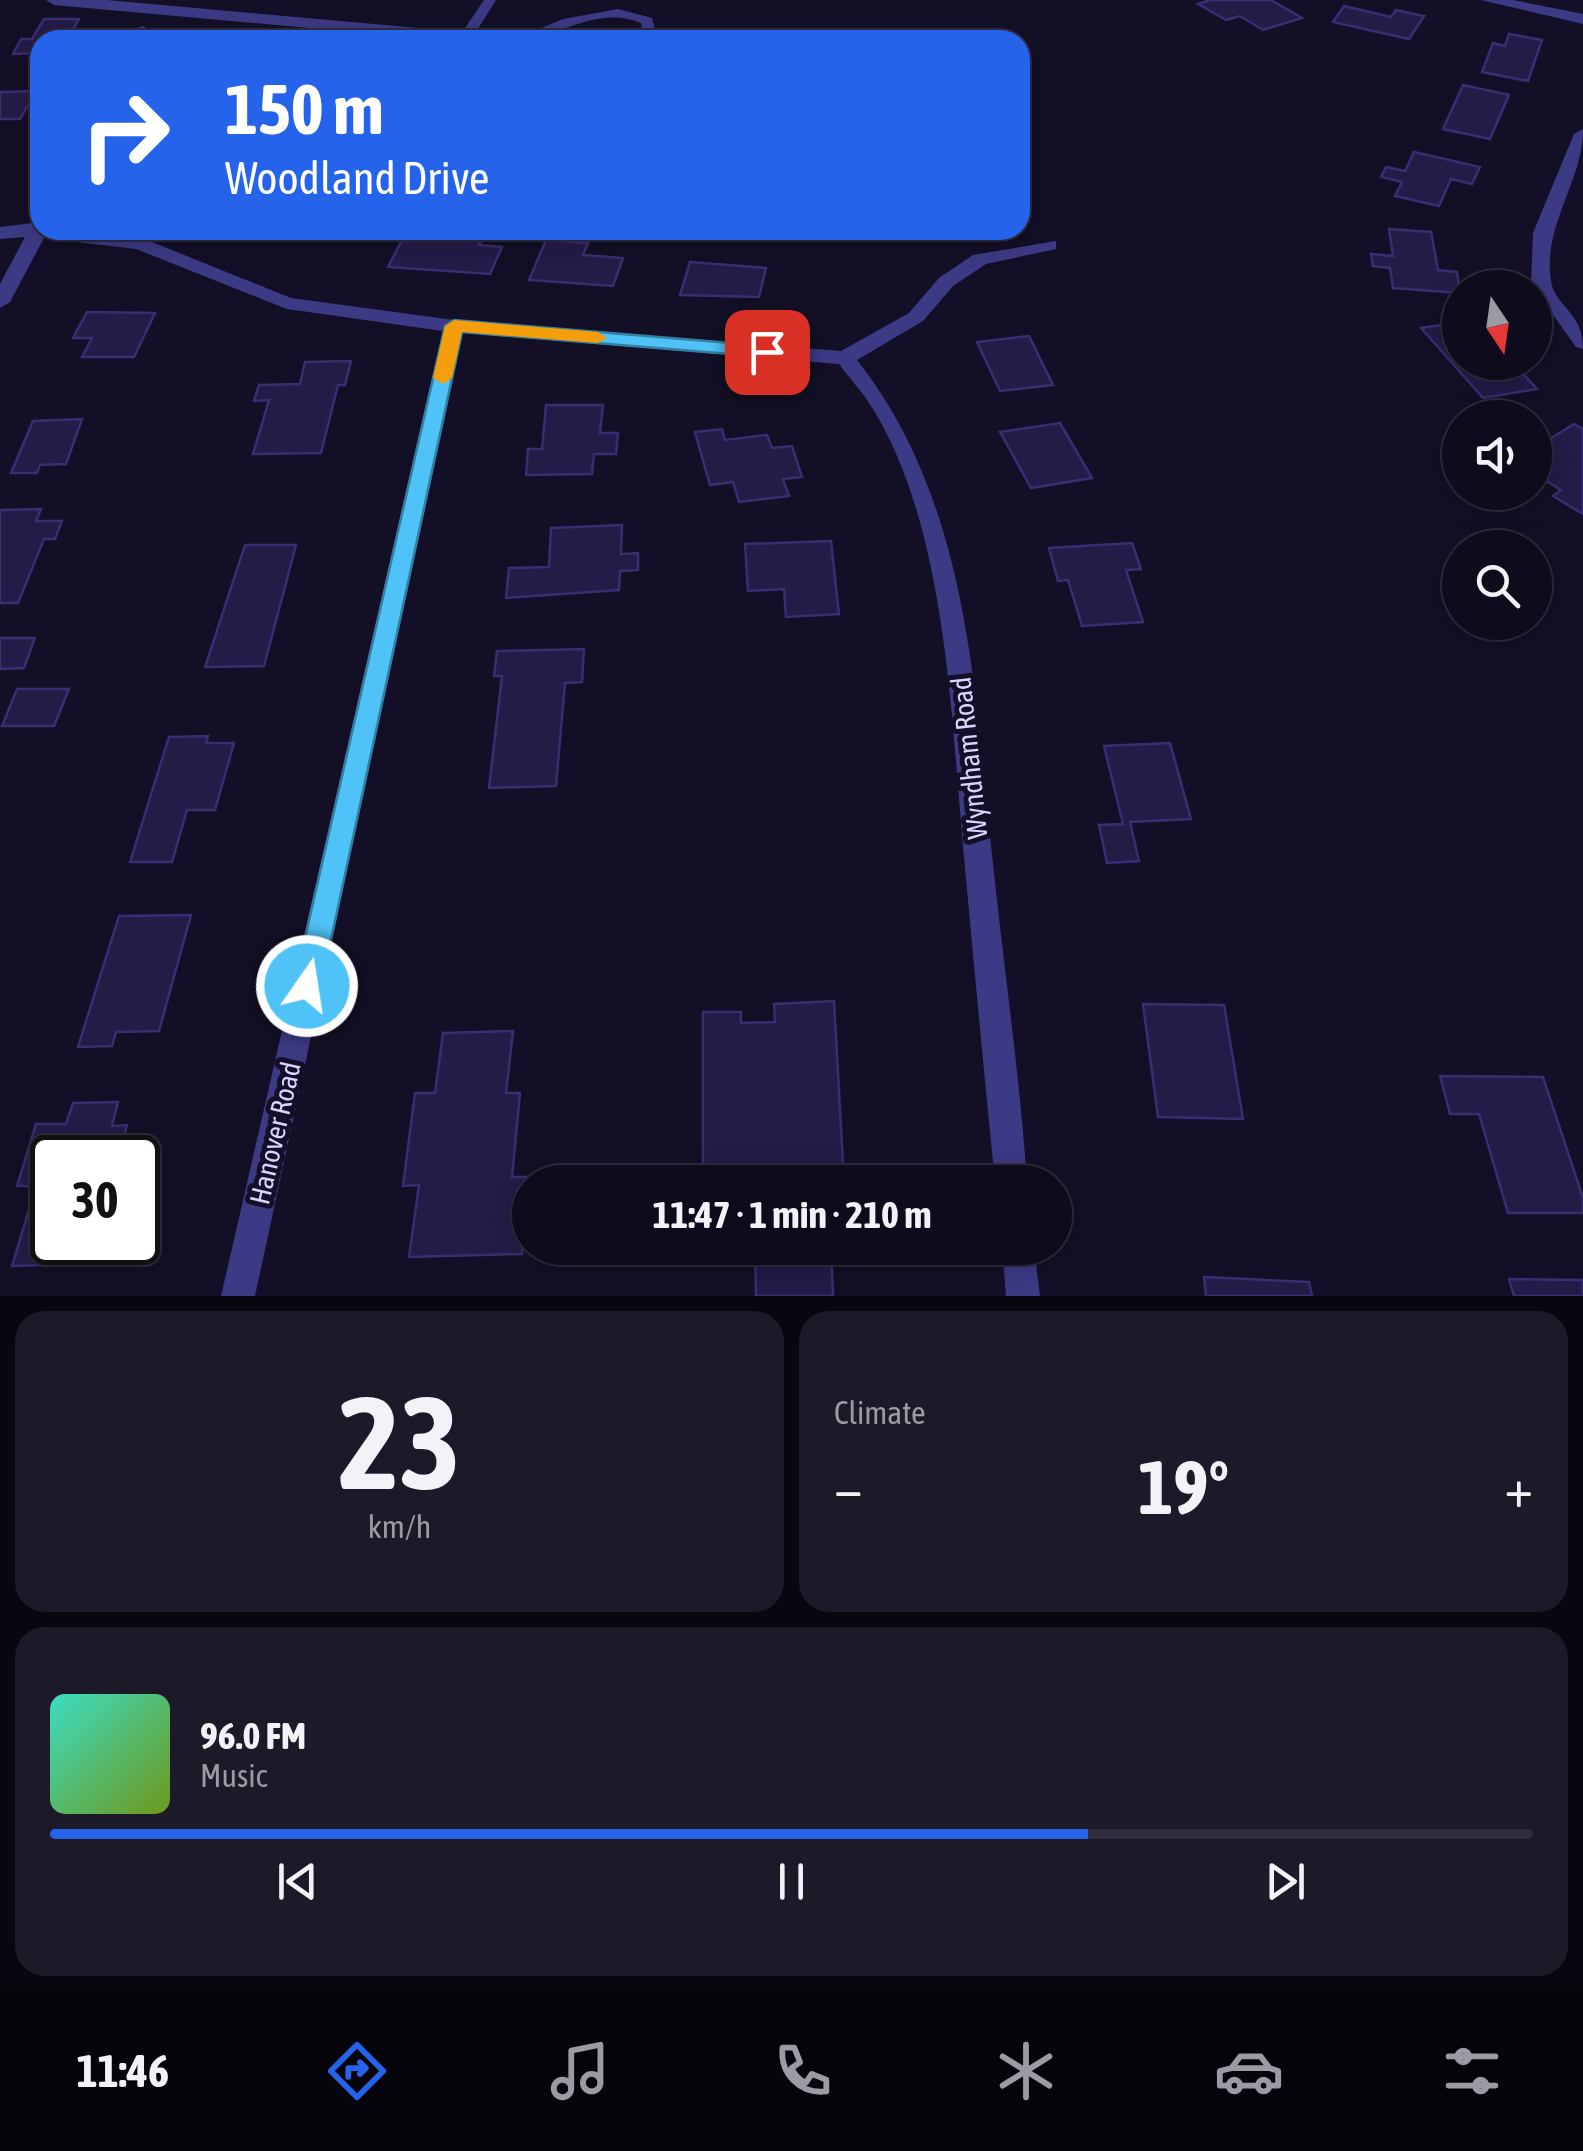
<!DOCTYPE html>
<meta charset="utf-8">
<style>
:root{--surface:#0e0b1c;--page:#1c1929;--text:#f1f3f6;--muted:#9b9ba3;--line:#2e2b3b;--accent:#2563eb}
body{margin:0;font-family:"Asap Condensed",sans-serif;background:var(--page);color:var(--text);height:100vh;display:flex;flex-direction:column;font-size:38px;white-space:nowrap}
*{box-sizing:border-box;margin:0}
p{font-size:32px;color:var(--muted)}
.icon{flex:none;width:55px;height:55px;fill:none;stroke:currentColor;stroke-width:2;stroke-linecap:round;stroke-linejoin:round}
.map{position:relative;height:1296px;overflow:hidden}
.details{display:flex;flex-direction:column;gap:15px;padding:15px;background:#08060f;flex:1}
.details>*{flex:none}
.guide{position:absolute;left:30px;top:30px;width:1000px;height:210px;border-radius:30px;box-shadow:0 5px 25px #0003,0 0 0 2px var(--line);background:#2563eb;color:#fff;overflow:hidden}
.needle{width:65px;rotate:167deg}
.fabs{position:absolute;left:1442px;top:270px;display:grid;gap:20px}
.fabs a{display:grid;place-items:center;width:110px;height:110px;border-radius:50%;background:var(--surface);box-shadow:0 5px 25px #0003,0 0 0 2px var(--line);font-size:50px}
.speed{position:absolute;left:30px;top:1135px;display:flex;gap:20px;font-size:50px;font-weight:700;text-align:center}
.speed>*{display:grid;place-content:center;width:130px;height:130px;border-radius:50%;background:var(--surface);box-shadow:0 5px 25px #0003,0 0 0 2px var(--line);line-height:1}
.speed .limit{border:5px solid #111;border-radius:15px;background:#fff;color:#111}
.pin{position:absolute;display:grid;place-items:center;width:85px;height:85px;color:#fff;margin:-42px;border-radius:20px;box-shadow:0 5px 15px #0006}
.me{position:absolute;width:110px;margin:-55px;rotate:13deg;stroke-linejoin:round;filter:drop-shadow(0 0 8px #0008)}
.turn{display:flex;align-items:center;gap:35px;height:210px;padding:0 30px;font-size:45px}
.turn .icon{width:130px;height:130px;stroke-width:2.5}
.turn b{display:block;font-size:70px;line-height:85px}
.big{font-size:75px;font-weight:700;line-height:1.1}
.details .card{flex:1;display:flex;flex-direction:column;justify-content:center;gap:15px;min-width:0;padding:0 35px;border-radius:30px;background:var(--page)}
.details .dial{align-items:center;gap:0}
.dial b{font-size:130px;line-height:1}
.song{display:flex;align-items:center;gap:30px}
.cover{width:120px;height:120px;border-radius:15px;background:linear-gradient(135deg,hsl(170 70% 55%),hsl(80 70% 35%))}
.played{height:10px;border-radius:5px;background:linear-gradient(90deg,var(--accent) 70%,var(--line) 70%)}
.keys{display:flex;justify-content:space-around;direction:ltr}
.heat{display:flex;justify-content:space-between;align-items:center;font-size:55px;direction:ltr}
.details .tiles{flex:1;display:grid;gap:15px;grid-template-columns:1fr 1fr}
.card:last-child{grid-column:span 2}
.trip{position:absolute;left:512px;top:1165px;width:560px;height:100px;border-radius:50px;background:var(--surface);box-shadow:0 5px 25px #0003,0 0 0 2px var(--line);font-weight:700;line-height:100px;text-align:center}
.menu{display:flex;height:160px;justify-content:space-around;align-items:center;background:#06040b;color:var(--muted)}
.menu .icon{width:70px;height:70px}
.menu .selected{color:var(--accent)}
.menu b{font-size:45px;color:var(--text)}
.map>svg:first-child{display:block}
</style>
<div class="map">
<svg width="1583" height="1296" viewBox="0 0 1583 1296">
<rect width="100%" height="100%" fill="#130f26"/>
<!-- building -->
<g fill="#241b47" stroke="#3b2d73" stroke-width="2.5">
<polygon points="1210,0 1271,0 1302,18 1263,30 1240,16 1226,20 1198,4"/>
<polygon points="1344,6 1391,17 1396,10 1424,16 1409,39 1333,22"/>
<polygon points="44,19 79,19 67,40 40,40 40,53 13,54 21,39 32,39"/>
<polygon points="1509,34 1542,40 1528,81 1482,72 1493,43 1505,46"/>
<polygon points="1463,85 1509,95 1490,139 1443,129"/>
<polygon points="36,91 20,119 0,119 0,92"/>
<polygon points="1414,152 1480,167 1472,184 1451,179 1439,206 1395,196 1402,182 1381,177 1386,167 1405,171"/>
<polygon points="1389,229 1431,232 1438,270 1457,272 1460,293 1393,288 1390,268 1373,266 1371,254 1393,256"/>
<polygon points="257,230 356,230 349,241 255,233"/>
<polygon points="407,230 462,230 459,235 483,237 479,245 502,247 490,274 388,267"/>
<polygon points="546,240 588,243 583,255 623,258 613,286 529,280"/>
<polygon points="690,262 766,268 759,297 680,295"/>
<polygon points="87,312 155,313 134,357 82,357 92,338 73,338"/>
<polygon points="1460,322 1460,362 1512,362 1537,389 1483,398 1421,328"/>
<polygon points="1029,336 1053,385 1000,391 977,342"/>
<polygon points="351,361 345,385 338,385 321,453 253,454 269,400 254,401 259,385 300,384 305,362"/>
<polygon points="546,405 603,405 600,433 618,433 616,454 594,454 592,474 526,475 528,449 542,449"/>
<polygon points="82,419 66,464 40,465 37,473 11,473 33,421"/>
<polygon points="1060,423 1092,478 1031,488 1000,432"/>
<polygon points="1574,424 1583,429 1583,514 1553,496 1561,490 1535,474 1535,448"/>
<polygon points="722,429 725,440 767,435 772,448 792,446 802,477 783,479 789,496 739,502 733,482 710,485 695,432"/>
<polygon points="41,509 36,521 62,521 55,539 44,539 18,603 0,603 0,510"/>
<polygon points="622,525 621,554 638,553 638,570 620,571 619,590 506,598 509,568 549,567 551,528"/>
<polygon points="831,541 839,614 786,617 784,589 748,591 745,544"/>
<polygon points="1132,543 1141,569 1126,570 1143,622 1082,626 1068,580 1058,581 1049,548"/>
<polygon points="245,545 296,545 264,666 205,667"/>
<polygon points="0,638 35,638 24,668 0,669"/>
<polygon points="584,649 582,682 565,683 556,786 489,788 502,676 494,676 497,651"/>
<polygon points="17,689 69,689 54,726 2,726"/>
<polygon points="208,736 206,743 234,743 215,810 187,810 172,862 130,862 169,737"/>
<polygon points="1170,743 1191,819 1130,822 1139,861 1107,863 1099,825 1123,824 1104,746"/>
<polygon points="191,915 159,1031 116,1032 112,1046 78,1047 119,916"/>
<polygon points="834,1001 844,1182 784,1182 784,1169 703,1171 703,1012 741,1012 741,1023 775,1022 774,1004"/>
<polygon points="1143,1004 1224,1005 1243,1119 1158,1117"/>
<polygon points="513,1031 506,1093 520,1093 512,1177 529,1177 522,1254 409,1257 419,1185 403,1186 415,1093 435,1093 443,1033"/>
<polygon points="1440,1076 1543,1077 1583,1198 1583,1213 1508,1213 1479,1114 1450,1114"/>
<polygon points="118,1102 112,1126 127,1125 118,1158 52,1158 52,1242 95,1242 89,1264 12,1266 36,1186 17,1186 36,1124 66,1124 73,1103"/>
<polygon points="755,1248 831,1248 833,1296 756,1296"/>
<polygon points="1204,1277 1309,1282 1312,1296 1206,1296"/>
<polygon points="1509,1279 1583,1280 1583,1296 1514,1296"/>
</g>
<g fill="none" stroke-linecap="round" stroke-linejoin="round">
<!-- service -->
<g fill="#3d3a85" fill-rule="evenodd">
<polygon points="484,0 496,0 471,40 461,40 459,37"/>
<path d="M 618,9 L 652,18 L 656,33 L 646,40 L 630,40 L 642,31 L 641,23 C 595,4 557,40 513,40 L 563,19 Z"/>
</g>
<!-- minor -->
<g fill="#3d3a85" fill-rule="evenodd">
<polygon points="46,0 107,0 496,35 504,40 442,40 54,5"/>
<polygon points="1481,0 1513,0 1583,14 1583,24"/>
<polygon points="143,26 151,31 146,40 130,40 137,28"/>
<path d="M 1583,129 C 1583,182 1542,226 1551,281 C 1555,307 1583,311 1583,349 L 1576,347 L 1531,284 L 1533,233 L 1574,134 Z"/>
<path d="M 40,222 L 40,230 L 75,230 L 147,240 L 291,298 L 454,320 L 841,351 L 909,313 L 939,278 L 973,255 L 1056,241 L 1056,249 L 986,264 L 953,286 L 923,321 L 857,360 C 972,506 974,695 994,873 C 1005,976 1020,1079 1027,1182 L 995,1182 C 984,1074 974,965 964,857 C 951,718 947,526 871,406 C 862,391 849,378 839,364 L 463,333 L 255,1296 L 221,1296 L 443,331 L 287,309 L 136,249 L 44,238 L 10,302 L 0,308 L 0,284 L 25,237 L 0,239 L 0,227 Z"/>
<polygon points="1002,1248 1034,1248 1040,1296 1006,1296"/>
</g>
</g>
<!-- route -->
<polygon fill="#4fc3f7" stroke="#337fa1" stroke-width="2.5" points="454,320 767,346 776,352 767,357 462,332 321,986 317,994 307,997 298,994 294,986 445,326"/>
<!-- slow -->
<polygon fill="#f59e0b" points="454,320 598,332 607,338 598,343 462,332 452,378 443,384 433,378 445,326"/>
<g text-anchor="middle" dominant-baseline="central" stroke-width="10" stroke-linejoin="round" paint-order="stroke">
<!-- street labels -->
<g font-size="28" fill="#d9d4ff" stroke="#130f26">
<text transform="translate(969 758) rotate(-96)">Wyndham Road</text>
<text transform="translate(275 1133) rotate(-77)">Hanover Road</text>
</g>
</g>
</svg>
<div class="fabs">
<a><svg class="needle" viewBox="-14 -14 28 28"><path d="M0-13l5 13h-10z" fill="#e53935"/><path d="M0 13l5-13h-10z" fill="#9b9ba3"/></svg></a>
<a><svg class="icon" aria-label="sound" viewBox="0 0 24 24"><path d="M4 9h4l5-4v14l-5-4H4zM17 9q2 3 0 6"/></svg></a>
<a><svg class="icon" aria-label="search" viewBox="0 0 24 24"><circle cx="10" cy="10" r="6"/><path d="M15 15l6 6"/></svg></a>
</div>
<div class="speed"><div class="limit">30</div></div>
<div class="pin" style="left:767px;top:352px;background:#d93025"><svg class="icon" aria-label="arrive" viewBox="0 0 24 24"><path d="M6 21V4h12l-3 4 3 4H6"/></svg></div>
<svg class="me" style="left:307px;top:986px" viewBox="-20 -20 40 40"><circle r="17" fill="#4fc3f7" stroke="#fff" stroke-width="3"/><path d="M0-11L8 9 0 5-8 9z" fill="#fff"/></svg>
<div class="trip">11:47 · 1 min · 210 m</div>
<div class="guide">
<div class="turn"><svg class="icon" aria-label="right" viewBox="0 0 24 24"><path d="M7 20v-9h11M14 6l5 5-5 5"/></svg><div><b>150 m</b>Woodland Drive</div></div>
</div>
</div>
<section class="details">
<div class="tiles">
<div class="card dial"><b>23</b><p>km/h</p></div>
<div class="card"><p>Climate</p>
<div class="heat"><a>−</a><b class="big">19°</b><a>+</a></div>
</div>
<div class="card">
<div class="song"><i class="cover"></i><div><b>96.0 FM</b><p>Music</p></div></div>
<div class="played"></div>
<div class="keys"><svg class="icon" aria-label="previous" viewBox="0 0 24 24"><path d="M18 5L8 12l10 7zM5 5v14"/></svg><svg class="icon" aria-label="pause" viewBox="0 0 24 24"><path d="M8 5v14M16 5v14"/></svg><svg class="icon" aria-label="next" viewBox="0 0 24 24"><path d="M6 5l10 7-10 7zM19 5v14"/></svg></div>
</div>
</div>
</section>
<nav class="menu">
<b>11:46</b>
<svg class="icon selected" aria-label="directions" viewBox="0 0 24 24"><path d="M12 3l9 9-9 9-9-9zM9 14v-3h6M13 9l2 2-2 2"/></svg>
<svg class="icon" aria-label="music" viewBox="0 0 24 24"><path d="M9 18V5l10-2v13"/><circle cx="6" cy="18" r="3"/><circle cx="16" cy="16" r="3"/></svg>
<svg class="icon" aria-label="phone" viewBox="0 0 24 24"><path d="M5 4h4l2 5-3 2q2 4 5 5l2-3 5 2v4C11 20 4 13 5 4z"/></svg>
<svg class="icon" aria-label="climate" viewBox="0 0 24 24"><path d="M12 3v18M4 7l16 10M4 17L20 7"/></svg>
<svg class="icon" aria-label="car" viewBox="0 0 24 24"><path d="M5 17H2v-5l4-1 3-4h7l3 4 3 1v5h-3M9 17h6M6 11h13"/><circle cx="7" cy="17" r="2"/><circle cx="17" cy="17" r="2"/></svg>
<svg class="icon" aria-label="filters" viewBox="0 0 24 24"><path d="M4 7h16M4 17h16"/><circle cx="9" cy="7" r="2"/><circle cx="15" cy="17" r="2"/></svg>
</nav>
